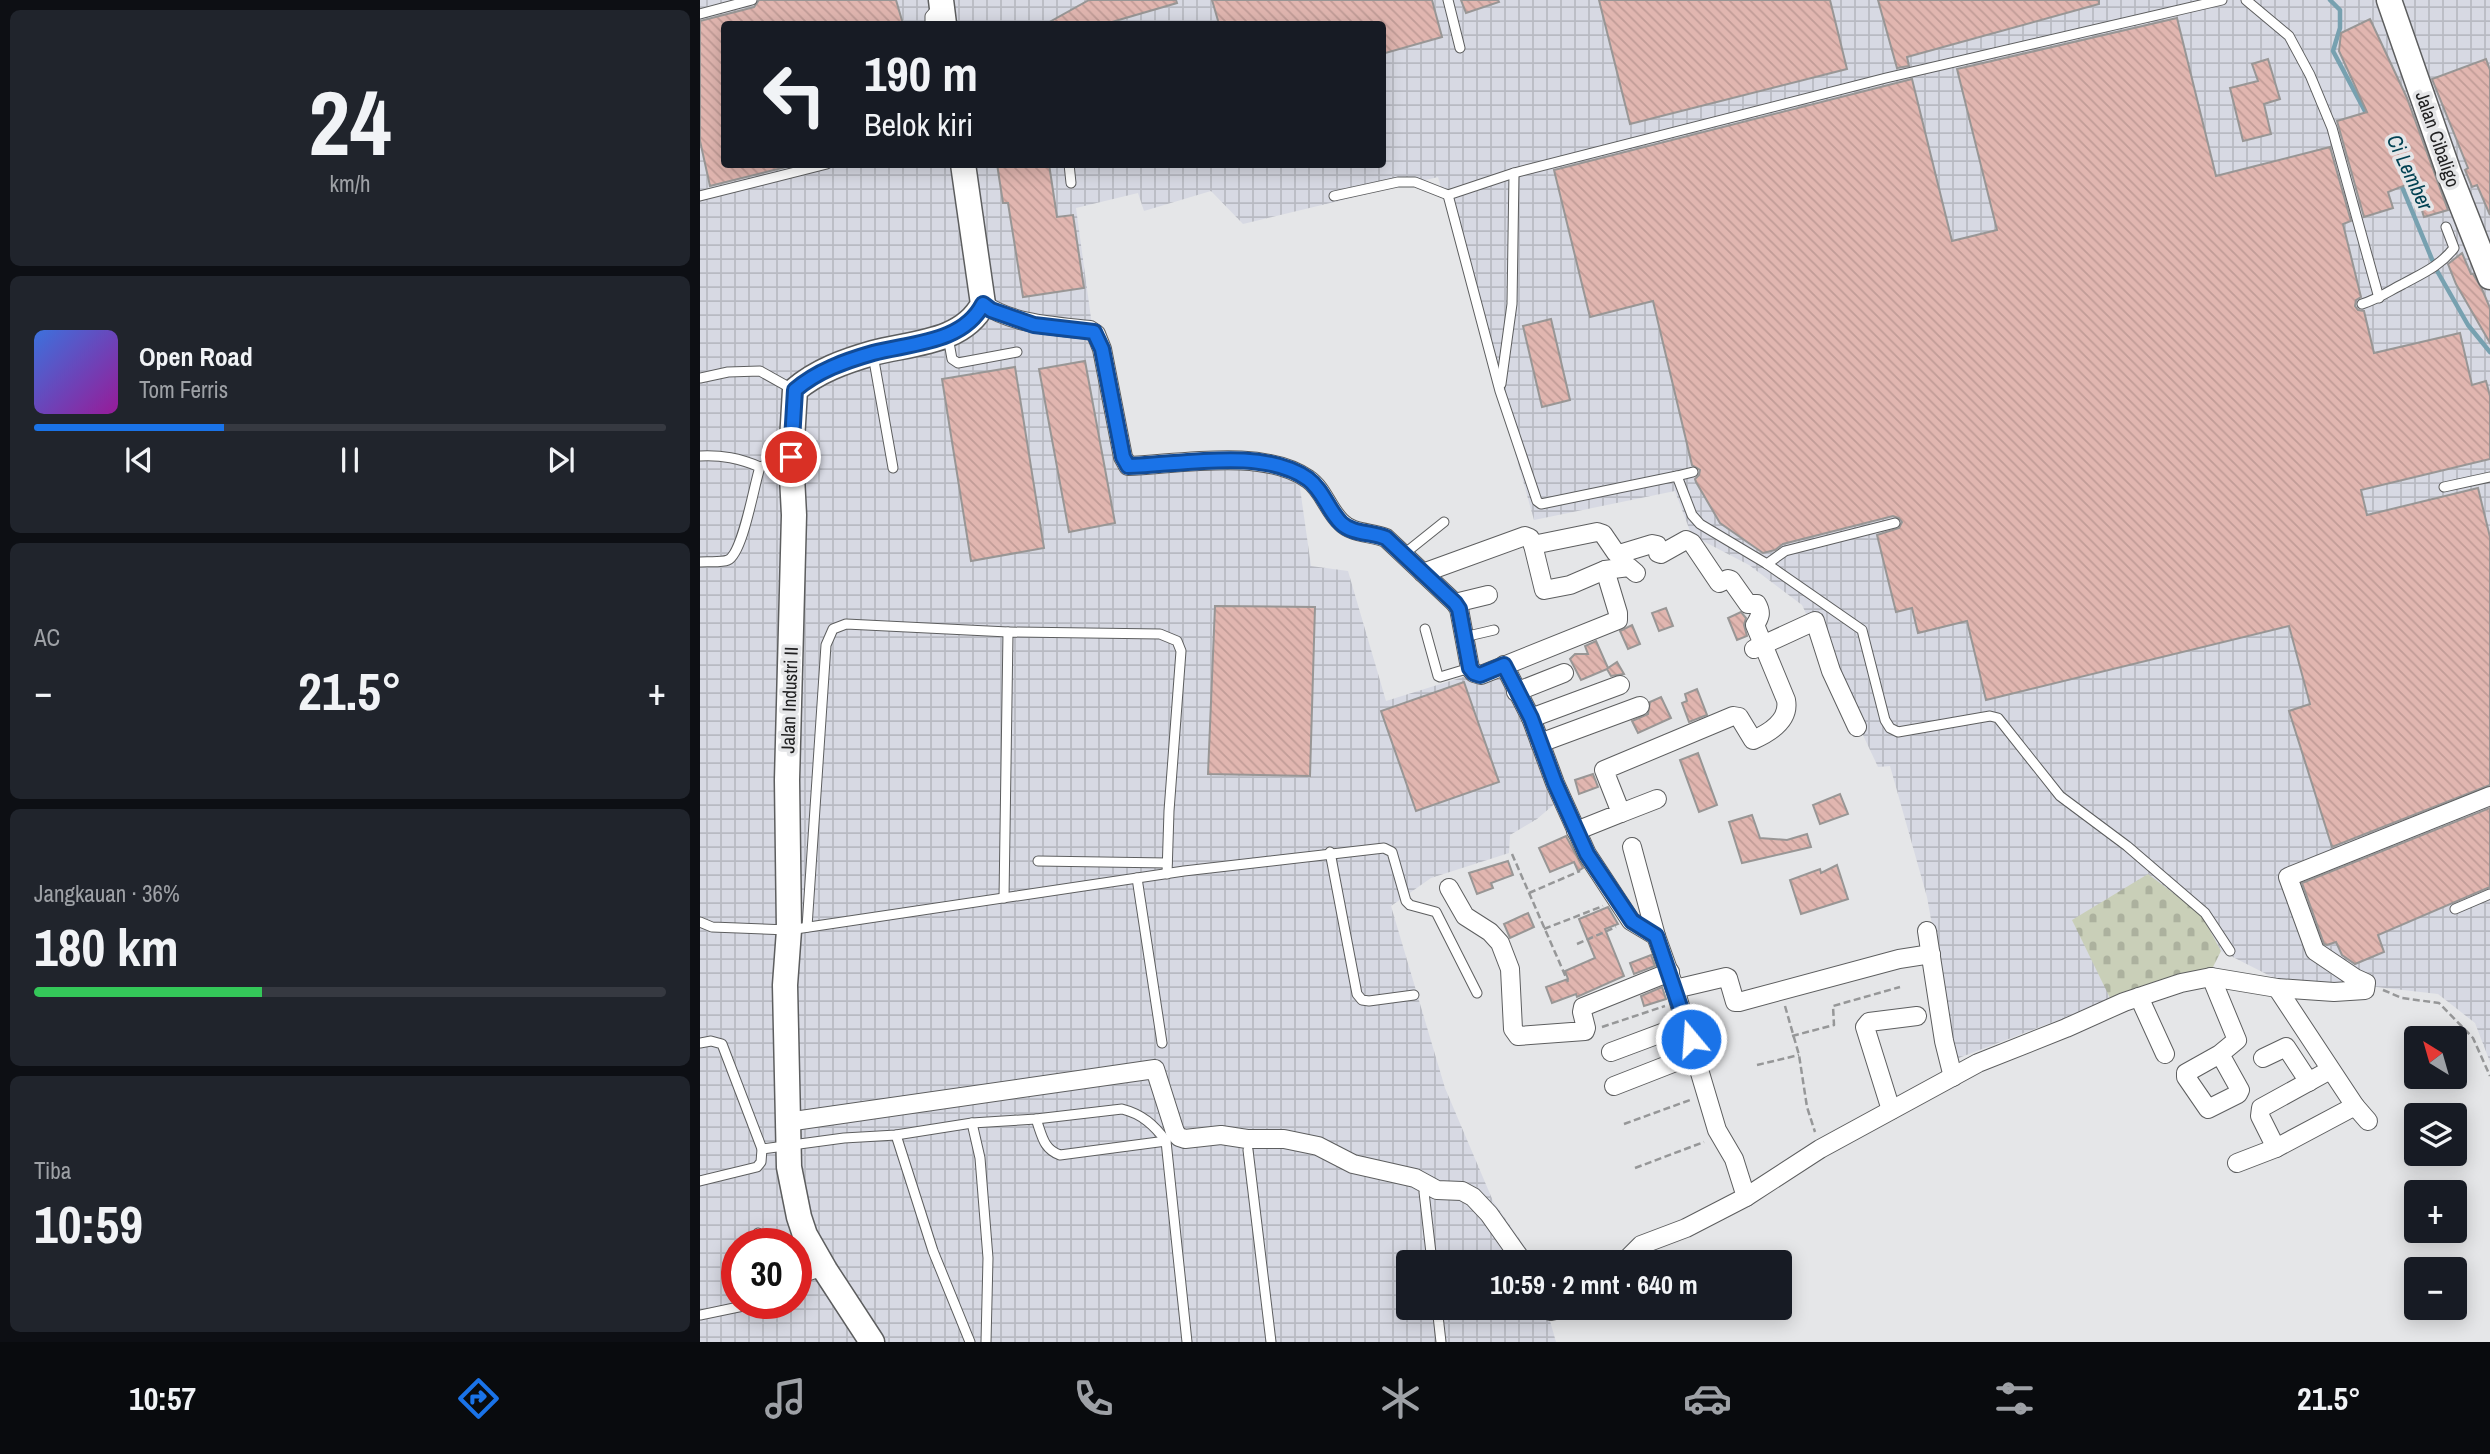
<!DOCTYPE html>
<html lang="id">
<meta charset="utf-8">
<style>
:root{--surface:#171b24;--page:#20242c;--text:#f1f3f6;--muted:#9ea1a6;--line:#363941;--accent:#1a73e8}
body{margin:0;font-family:"Archivo Narrow",sans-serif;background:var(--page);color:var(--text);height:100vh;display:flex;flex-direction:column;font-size:26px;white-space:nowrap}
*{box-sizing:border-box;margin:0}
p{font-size:23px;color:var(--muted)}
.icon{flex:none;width:38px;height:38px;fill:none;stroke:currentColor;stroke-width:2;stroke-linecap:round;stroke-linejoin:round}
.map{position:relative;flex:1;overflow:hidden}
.details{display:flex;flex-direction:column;gap:10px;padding:10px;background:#0d0f14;width:700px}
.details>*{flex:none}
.top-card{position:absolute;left:21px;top:21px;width:665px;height:147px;border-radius:7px;box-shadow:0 4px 18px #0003;background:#171b24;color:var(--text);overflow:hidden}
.needle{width:46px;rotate:323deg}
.controls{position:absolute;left:1704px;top:1026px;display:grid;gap:14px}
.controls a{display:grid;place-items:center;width:63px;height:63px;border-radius:7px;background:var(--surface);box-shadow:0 4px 18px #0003;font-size:35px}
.speed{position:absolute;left:21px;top:1228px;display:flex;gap:14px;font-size:35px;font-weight:700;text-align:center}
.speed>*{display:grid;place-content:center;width:91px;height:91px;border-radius:50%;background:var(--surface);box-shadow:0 4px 18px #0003;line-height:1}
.speed .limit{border:10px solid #d22;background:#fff;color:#111}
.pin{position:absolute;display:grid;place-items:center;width:60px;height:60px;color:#fff;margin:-30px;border:4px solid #fff;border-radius:50%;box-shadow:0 2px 7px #0007}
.me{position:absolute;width:77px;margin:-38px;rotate:342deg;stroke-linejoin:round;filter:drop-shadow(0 0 5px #0008)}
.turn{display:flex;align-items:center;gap:24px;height:147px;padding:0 28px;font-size:32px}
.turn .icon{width:91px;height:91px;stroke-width:2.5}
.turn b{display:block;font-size:49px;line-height:60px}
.big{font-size:52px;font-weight:700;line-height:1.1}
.details .tile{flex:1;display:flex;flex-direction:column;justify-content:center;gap:10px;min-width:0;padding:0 24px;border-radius:10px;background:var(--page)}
.details .dial{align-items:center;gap:0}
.dial b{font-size:91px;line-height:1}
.song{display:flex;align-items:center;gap:21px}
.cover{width:84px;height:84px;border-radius:10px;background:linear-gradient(135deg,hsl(220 70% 55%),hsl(300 70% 35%))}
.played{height:7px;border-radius:4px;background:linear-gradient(90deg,var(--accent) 30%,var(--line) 30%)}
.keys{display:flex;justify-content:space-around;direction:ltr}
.heat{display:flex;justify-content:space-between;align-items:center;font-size:38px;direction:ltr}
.charge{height:10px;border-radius:5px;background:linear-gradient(90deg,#34c759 36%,var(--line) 0)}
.trip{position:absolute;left:696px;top:1250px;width:396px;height:70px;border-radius:7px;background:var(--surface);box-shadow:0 4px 18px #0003;font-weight:700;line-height:70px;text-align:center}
.tab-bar{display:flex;height:112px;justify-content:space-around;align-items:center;background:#090b0e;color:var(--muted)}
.tab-bar .icon{width:49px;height:49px}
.tab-bar .current{color:var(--accent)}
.tab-bar b{font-size:32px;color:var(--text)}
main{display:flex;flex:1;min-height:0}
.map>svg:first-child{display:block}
</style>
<main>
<section class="details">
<div class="tile dial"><b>24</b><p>km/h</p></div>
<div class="tile">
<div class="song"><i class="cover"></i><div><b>Open Road</b><p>Tom Ferris</p></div></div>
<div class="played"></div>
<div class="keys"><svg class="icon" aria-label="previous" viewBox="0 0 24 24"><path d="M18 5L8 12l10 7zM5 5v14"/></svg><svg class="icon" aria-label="pause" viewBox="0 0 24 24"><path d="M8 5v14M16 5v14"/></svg><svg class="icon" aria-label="next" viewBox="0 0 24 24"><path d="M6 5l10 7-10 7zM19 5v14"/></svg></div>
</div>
<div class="tile"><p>AC</p>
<div class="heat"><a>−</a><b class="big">21.5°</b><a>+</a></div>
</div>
<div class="tile"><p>Jangkauan · 36%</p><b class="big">180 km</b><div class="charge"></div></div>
<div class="tile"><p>Tiba</p><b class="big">10:59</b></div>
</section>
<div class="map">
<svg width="1790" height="1342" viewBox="0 0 1790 1342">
<defs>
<pattern id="industrial-grid" width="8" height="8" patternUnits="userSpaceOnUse" patternTransform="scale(1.75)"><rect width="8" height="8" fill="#d7d9e3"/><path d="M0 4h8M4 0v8" fill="none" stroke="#b8bac2"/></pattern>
<pattern id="cemetery-stones" width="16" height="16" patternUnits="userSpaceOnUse" patternTransform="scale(1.75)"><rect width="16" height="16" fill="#c9cfb8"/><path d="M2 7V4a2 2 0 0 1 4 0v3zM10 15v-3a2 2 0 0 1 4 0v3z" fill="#acb19e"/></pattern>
<pattern id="building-back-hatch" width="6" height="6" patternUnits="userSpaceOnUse" patternTransform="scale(1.75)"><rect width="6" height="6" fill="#e1b6b0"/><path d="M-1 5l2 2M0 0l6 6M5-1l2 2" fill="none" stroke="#c19c97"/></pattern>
</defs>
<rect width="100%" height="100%" fill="#e5e6e8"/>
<!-- industrial -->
<path fill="url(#industrial-grid)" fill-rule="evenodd" d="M 0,0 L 1790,0 L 1790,1062 L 1775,1023 L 1738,994 L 1659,985 L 1586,984 L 1521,951 L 1501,914 L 1411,1000 L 1256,1059 L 1227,897 L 1190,766 L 1178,767 L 1102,605 L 1049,565 L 1003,541 L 990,531 L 975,491 L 834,520 L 738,177 L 543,224 L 511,191 L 444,211 L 438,193 L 376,208 L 391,318 L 421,471 L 546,465 L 599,481 L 611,566 L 648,571 L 686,701 L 763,677 L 781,679 L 801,670 L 858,801 L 837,819 L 810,835 L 809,853 L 731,878 L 691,906 L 745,1088 L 793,1201 L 827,1250 L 831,1262 L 709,1262 L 709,1307 L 846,1307 L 856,1342 L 0,1342 ZM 24,24 L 682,24 L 682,164 L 24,164 ZM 37,1244 L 96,1244 L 96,1304 L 37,1304 Z"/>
<!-- cemetery -->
<polygon fill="url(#cemetery-stones)" points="1448,874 1501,914 1521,951 1510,973 1411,1000 1372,920"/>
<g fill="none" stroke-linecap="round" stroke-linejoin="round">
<!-- stream -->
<g stroke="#77a1b0" stroke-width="4.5">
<polyline points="1630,0 1640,10 1640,28 1633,51 1667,115"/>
<polyline points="1700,182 1736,269 1768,325 1790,352"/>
</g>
</g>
<!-- building -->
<g fill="url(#building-back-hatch)" stroke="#989695" stroke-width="2">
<polygon points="59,0 196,0 203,24 24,24 24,164 85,164 86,167 10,186 0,141 0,21 54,7"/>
<polygon points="389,0 476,0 477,3 405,24 346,24"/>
<polygon points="512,0 732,0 742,37 682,54 682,24 519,24"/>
<polygon points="761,0 798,0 799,2 766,13"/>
<polygon points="899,0 1130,0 1147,69 930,124"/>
<polygon points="1178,0 1399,0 1399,4 1207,57 1209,66 1197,68"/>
<polygon points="1477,18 1516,176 1630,147 1651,221 1643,224 1661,297 1656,300 1655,306 1658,310 1664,311 1674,353 1760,333 1772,385 1786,381 1790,396 1790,459 1661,490 1667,515 1778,488 1790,537 1790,785 1632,847 1589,711 1610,704 1589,626 1286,700 1267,621 1218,633 1212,608 1196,612 1177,535 1199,528 1202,522 1199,518 1193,516 1083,544 1075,550 1063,553 1020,523 996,482 995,479 999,475 1000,470 992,465 953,301 890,317 854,170 1212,79 1252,241 1297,230 1257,69"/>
<polygon points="1670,19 1707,98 1748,210 1724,217 1713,182 1688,192 1693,208 1664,217 1637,121 1667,112 1639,51 1641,33"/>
<polygon points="1568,59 1580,99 1564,104 1571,134 1543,141 1530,88 1558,81 1552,64"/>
<polygon points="1786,59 1790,70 1790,215 1777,185 1772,187 1765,170 1768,168 1732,79"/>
<polygon points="297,164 349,164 357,217 373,215 384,288 323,297 308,203 303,203"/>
<polygon points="1762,253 1771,274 1773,274 1782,289 1790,308 1790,343 1756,284 1748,264"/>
<polygon points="851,319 870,400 842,407 823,326"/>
<polygon points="385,361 415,523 369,532 339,369"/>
<polygon points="315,367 344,548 271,561 242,379"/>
<polygon points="515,606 615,607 610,776 508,774"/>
<polygon points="966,608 973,626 959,631 952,613"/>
<polygon points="1041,612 1046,618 1044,625 1047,636 1037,640 1028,618"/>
<polygon points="932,625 940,644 928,649 920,631"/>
<polygon points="896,641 908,668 917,662 924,674 911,676 907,669 881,680 870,659 875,654 888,654 885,646"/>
<polygon points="764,682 799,782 716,811 681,711"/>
<polygon points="997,689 1007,715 989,722 982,703 987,701 985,694"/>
<polygon points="961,697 971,718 938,733 932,721 948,714 950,702"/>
<polygon points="998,753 1017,805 999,812 980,760"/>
<polygon points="893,774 898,787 879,794 875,780"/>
<polygon points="1140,794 1148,814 1120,824 1113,805"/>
<polygon points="1790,808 1790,887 1678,935 1684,952 1655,964 1642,955 1636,942 1627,945 1624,944 1602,883"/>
<polygon points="1052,815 1060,838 1087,840 1107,834 1111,847 1042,863 1029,822"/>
<polygon points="866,836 883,868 878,871 874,862 850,872 839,848"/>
<polygon points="808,861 813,875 791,883 793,888 777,894 769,873"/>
<polygon points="1137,865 1148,899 1101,914 1090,880 1120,869 1121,873"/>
<polygon points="908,907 918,924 905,929 924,976 877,997 876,994 852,1003 846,987 868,979 865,971 895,958 879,919"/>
<polygon points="828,913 834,927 810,938 804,924"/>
<polygon points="951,955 955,966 934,974 930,963"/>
<polygon points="962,987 966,999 944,1006 941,996"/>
</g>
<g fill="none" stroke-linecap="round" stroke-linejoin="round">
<!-- lane casing -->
<g stroke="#5d5e5f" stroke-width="11">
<g id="lane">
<polyline points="748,0 760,48"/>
<polyline points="1546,0 1589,36 1610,75 1632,128 1679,298"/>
<polyline points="0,14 52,0"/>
<polyline points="230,24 230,16 237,8"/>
<polyline points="369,164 371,183"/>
<polyline points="748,195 800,391 837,501 841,504 977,476 992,515 1000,524 1067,564 1162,630 1185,720 1190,728 1198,732 1290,716 1298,718 1360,796 1427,846 1505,913 1530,951"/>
<polyline points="0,196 127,164"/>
<polyline points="634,196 698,182 715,182 748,195 814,173 1186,78 1522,0"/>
<path d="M 1662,304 C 1678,299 1689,291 1703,284 C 1723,273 1740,266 1754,248 L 1746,227"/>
<polyline points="248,337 252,359 258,363 317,352"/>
<polyline points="173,355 193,468"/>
<polyline points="0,378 28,372 60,371 94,390"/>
<polyline points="801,384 812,304 814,173"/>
<path d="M 0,456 C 22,455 39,458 60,467"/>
<polyline points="977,476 993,472"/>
<polyline points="1744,487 1790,477"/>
<polyline points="704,554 744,522"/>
<path d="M 0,562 C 8,561 20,563 28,560 C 43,553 54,485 60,467 L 89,457"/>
<polyline points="1067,564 1085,551 1195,523"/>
<polyline points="725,629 738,676 740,677 770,668"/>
<polyline points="764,637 794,630"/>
<polyline points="630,852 657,994 662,1000 669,1001 714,995"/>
<polyline points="338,861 467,863"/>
<polyline points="437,878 462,1043"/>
<polyline points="304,898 308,632 460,634 477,641 481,651 469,811 467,874"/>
<polyline points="1755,909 1790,894"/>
<polyline points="0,922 12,927 89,930 484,871 684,848 692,852 706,901 710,905 736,912 777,993"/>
<polyline points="107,927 126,645 133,629 146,624 308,632"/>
<polyline points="0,1043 11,1041 22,1044 62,1149 61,1162 57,1167 0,1181"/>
<path d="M 336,1119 C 342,1135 343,1149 360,1155 L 466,1141"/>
<polyline points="272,1123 280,1158 288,1258 286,1342"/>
<polyline points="196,1135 233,1251 270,1342"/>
<path d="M 62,1149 L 144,1138 L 196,1135 L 272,1123 L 336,1119 L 422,1109 C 442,1114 454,1125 466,1141 L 487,1342"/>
<polyline points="548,1150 571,1342"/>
<polyline points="724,1192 732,1262"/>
<polyline points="58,1233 61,1244"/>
<polyline points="96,1280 123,1271"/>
<polyline points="737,1307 741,1342"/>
<polyline points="0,1315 53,1304"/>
</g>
</g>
<!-- street casing -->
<g stroke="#5d5e5f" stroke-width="20">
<g id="street">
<path d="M 283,304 C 315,325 354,326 390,330 L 396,334 L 402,349 L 423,457 L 428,466 C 480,464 564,448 608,479 C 623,489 628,510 641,522 C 652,534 672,532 686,538 L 755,603 L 759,609 L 770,668 L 774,673 L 781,675 L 918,620 L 918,613 L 905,570"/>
<polyline points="833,545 844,590 870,585 905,570 929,567 936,573"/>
<path d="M 723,573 L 825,536 L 830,538 L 833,545 L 897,532 L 903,534 L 916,553 L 919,554 L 952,544 L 957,545 L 958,553 L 961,554 L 986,540 L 992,543 L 1019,583 L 1028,579 L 1031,580 L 1048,604 L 1057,604 C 1062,613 1060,617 1055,625 L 1086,700 C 1090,721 1069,733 1053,740 L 1039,717 L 1033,716 L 904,770 L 921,813 L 876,831"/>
<polyline points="755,603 788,595"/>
<polyline points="1054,649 1115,621 1131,671 1157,727"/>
<polyline points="804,665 831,718 855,783 887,854 931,921 956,936 975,989 1017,1130 1034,1159 1046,1197"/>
<polyline points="816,692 864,673"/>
<polyline points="831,718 920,685"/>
<polyline points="840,743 940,706"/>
<polyline points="921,813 957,799"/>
<polyline points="932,847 956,936"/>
<polyline points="749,888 765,916 790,932 800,943 810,969 813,1029 818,1036 885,1031 886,1028 882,1012 883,1007 970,972"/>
<polyline points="1227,931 1244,1041 1253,1077"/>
<polyline points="1511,977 1537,1040 1520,1054 1486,1073 1486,1077 1508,1109 1538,1094 1540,1090 1520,1054"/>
<polyline points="975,989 1026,977 1028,978 1035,1002 1039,1002 1199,959 1231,954"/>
<polyline points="1439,997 1465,1054"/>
<polyline points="911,1052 986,1024"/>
<polyline points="1563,1058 1586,1047 1609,1082"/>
<polyline points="914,1086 996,1054"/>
<polyline points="1655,1106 1668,1121"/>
<polyline points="1191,1110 1165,1027 1169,1022 1217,1016"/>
<polyline points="87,1122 455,1069 475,1132 479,1137 485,1139 521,1135 547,1139 584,1139 618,1146 653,1164 715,1178 737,1190 762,1191 773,1197 789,1214 823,1262"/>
<polyline points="1576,1148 1560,1116 1561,1108 1630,1070"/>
<polyline points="1537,1163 1576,1148 1655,1106 1577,988"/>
<polyline points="924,1262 941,1245 986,1228 1046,1197 1120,1149 1278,1063 1366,1028 1424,1002 1481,983 1511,977 1577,988 1634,992 1665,990 1666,983 1655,978 1615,951 1588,877 1790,796"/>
<polyline points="835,1307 851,1311 870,1307"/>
</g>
</g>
<!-- secondary casing -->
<g stroke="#5d5e5f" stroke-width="27">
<g id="secondary">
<polyline points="241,0 244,24"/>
<polyline points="1689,0 1749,173 1790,277"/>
<path d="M 172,1342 L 125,1270 L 105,1235 L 99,1217 L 89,1167 L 85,985 L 89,930 L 87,780 L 94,515 L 91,457 L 95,390 C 117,371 145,361 173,353 C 211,343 263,343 283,304 L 263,164"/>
</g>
</g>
<!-- path -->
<g stroke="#969798" stroke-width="2.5" stroke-dasharray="7 3.5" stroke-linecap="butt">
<polyline points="812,854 868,982"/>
<polyline points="829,893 880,871"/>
<polyline points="844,929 903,906"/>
<polyline points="877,944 916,927"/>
<polyline points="1683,990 1702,998 1739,1003 1773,1038 1790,1076"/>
<polyline points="1085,1006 1099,1055 1107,1107 1115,1132"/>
<polyline points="902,1027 965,1006"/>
<polyline points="1092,1036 1134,1025 1133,1006 1200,987"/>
<polyline points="1057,1065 1099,1055"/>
<polyline points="924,1124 990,1100"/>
<polyline points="935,1168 1004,1142"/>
</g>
<!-- lane -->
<use href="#lane" stroke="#fff" stroke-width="9"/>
<!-- street -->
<use href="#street" stroke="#fff" stroke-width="18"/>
<!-- secondary -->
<use href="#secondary" stroke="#fff" stroke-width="24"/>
</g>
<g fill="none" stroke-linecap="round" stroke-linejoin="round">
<!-- route casing -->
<g stroke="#114b97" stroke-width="18">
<path id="route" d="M 91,457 L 95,390 C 117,371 145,361 173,353 C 211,343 263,343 283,304 L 291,310 L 334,325 L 394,332 L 402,349 L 423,457 L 428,466 C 481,465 563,447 608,479 C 623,490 628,510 641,523 C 652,534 672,532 686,538 L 755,603 L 759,609 L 770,668 L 774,673 L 780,675 L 804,665 L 831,718 L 855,783 L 887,854 L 932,921 L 956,936 L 991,1039"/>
</g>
<!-- route -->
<use href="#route" stroke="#1a73e8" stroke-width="12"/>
</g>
<g text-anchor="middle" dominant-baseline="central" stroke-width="7" stroke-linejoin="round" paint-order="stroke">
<!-- street labels -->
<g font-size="19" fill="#202021" stroke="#e5e6e8">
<text transform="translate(1738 139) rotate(71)">Jalan Cibaligo</text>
<text transform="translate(89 700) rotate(-88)">Jalan Industri II</text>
</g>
<!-- water labels -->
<g font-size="21" font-style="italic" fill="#004152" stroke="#e5e6e8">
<text transform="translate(1710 172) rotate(65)">Ci Lember</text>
</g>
</g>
</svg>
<div class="controls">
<a><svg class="needle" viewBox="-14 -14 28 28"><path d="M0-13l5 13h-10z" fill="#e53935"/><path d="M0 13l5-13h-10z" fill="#9ea1a6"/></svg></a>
<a><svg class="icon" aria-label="layers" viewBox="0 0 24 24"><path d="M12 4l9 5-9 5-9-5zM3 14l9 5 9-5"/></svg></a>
<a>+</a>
<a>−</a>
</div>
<div class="speed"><div class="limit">30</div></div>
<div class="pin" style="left:91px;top:457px;background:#d93025"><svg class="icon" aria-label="arrive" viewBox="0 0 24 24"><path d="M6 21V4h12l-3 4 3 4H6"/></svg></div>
<svg class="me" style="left:991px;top:1039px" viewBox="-20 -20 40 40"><circle r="17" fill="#1a73e8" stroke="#fff" stroke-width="3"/><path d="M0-11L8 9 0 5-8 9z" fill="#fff"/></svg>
<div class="trip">10:59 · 2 mnt · 640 m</div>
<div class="top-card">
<div class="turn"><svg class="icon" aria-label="left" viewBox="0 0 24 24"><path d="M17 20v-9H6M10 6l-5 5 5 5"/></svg><div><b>190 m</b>Belok kiri</div></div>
</div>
</div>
</main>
<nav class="tab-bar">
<b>10:57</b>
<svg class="icon current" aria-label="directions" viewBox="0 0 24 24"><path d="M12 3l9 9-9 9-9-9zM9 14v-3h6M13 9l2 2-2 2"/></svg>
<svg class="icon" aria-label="music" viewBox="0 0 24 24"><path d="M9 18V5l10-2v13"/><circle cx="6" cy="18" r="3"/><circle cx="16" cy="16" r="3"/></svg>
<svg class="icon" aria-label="phone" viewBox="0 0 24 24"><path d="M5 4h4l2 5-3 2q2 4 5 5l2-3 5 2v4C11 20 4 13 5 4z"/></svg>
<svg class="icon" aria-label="climate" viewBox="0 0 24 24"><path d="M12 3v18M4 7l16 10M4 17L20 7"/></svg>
<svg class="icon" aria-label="car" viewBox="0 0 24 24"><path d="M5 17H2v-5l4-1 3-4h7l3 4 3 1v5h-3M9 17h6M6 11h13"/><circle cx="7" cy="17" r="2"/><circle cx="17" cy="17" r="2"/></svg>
<svg class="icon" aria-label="filters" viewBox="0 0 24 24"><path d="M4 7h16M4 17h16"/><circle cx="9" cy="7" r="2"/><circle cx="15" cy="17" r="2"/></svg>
<b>21.5°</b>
</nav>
